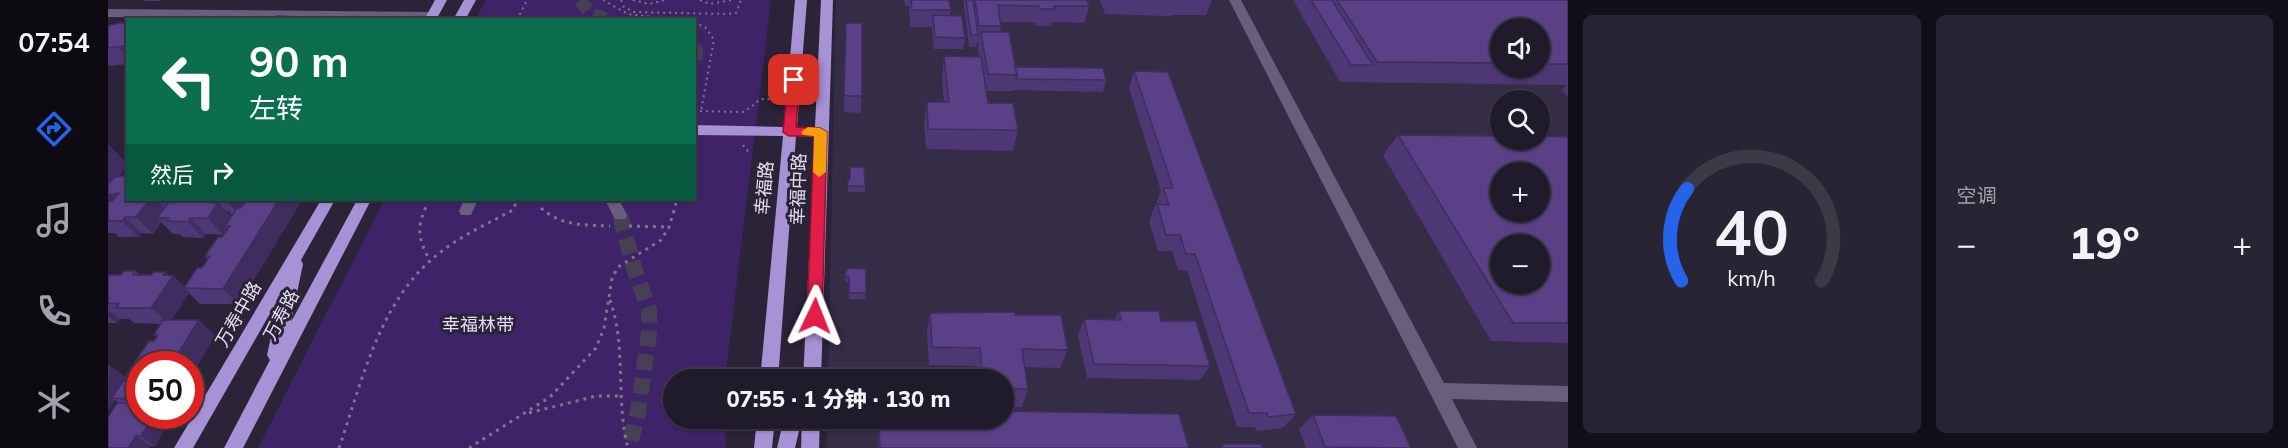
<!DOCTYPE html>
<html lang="zh">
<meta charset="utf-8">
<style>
:root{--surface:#201b2b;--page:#282433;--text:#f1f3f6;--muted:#a2a1a9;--line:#3d3947;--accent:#2563eb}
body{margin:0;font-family:Mulish,"Noto Sans SC",sans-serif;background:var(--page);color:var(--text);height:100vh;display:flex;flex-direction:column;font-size:22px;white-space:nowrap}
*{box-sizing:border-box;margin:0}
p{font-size:20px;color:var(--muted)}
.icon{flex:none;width:33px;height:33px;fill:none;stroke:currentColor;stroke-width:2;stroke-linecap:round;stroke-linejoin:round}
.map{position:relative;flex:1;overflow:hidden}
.sheet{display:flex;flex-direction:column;gap:15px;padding:15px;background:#120f18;width:720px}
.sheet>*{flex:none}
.hud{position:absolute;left:18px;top:18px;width:570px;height:183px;border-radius:0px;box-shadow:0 2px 4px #0004,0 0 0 2px var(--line);background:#0b6e4f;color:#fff;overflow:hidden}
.fabs{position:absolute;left:1382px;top:18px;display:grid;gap:12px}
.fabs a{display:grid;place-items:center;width:60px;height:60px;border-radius:50%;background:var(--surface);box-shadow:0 2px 4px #0004,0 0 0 2px var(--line);font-size:30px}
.speed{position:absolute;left:18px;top:351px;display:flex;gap:12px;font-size:30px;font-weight:700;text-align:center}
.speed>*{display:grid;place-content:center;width:78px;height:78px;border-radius:50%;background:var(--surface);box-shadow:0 2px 4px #0004,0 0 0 2px var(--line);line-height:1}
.speed .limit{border:9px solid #d22;background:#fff;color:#111}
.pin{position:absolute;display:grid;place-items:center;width:51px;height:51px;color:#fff;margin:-26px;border-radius:12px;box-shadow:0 3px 9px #0006}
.me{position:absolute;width:66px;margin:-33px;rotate:2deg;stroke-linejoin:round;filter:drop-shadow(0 0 4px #0008)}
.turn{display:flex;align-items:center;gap:21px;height:126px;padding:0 24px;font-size:27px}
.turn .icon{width:78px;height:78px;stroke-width:2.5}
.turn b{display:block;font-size:42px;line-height:51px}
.then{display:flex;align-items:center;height:57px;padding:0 24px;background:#0003;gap:12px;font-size:22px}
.big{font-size:45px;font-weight:800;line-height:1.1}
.sheet .card{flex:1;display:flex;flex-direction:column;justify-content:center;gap:9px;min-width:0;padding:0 21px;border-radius:9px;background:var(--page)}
.sheet .dial{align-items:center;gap:0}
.dial svg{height:156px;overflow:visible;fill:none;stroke:var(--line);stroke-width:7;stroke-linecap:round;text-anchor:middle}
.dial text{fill:var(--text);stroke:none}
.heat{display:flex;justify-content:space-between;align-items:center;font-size:33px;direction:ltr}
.sheet .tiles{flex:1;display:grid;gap:15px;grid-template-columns:repeat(2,1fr)}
.trip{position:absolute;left:555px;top:369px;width:351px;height:60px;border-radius:30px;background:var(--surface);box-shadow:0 2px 4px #0004,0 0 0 2px var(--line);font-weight:800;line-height:60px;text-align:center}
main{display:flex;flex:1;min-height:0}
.dock{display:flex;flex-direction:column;width:108px;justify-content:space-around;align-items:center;background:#0d0b11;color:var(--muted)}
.dock .icon{width:42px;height:42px}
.dock .on{color:var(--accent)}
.dock b{font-size:27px;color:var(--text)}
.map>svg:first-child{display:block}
</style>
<main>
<nav class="dock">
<b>07:54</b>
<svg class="icon on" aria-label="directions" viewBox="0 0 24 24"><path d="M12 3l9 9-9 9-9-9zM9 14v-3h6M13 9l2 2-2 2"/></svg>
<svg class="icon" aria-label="music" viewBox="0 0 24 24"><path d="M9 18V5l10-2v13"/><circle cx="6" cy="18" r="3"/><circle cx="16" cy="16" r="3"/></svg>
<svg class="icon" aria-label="phone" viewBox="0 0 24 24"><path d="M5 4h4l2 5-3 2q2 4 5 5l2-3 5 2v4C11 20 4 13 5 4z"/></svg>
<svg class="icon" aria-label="climate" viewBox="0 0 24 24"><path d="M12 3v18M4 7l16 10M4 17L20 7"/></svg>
</nav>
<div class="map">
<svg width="1460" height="448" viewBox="0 0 1460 448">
<rect width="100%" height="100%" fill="#2b2439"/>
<!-- built -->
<path fill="#352d46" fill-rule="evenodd" d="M 728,0 L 1460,0 L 1460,448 L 719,448 L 719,419 L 896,418 L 896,380 L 720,379 ZM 1392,28 L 1431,28 L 1431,68 L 1392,68 ZM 1392,100 L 1431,100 L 1431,140 L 1392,140 ZM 1392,172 L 1431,172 L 1431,212 L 1392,212 ZM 1392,244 L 1431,244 L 1431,284 L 1392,284 Z"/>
<!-- green -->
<polygon fill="#3f2368" points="378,0 663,0 617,379 566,380 566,418 616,419 618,448 150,448 276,200 586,200 586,20 368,19"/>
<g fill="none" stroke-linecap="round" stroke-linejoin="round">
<!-- minor-tunnel-far1 -->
<g stroke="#474054" stroke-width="13" stroke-dasharray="13 7" stroke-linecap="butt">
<polyline points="472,0 482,13 501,20"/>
<polyline points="586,47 589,52 586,65"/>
</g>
<!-- minor-tunnel -->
<polyline stroke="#474054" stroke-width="16" stroke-dasharray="16 8" stroke-linecap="butt" points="512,215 526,268 541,310 541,334 530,412 521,448"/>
<!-- path-far1 -->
<g stroke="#7b7688" stroke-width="2" stroke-dasharray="2 4" stroke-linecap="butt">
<polyline points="495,0 520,14 569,20"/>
<polyline points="513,0 516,7 526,12 619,14 628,13 633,0"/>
<polyline points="525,0 541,4 557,0"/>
<polyline points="592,0 602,4 623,0"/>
<polyline points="409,20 419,0"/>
<polyline points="586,22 598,28 606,40 593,111"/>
<polyline points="586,111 636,112 653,99 670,99"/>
<polyline points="635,145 642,154"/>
</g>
<!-- path -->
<g stroke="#7b7688" stroke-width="3" stroke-dasharray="3 5" stroke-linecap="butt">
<path d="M 321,200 C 309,226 308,235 322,261"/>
<path d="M 433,200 L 433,208 C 452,226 477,225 502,226"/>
<polyline points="521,226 561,227"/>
<path d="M 502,300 C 519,348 507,399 520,448"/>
<polyline points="421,413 488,396 513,396"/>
<path d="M 231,448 C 253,384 270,307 323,260 C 346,239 377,225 405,210 L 409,200"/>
<polyline points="361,448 442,397 488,348 496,328 504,278 510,267 553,240 561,227 569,200"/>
</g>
<!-- minor -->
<g fill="#685e7e" fill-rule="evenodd">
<polygon points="1121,0 1133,0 1336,383 1460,386 1460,402 1344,399 1369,448 1350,448"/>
<polygon points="0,9 324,12 330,16 324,20 0,17"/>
<polygon points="356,200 370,200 363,215 353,215 351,211"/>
<polygon points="497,200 511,200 519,215 517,219 507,219"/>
</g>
<!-- major -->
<g fill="#a792d5" fill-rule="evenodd">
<polygon points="327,0 339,0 328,20 316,20"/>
<polygon points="356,0 368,0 357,20 345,20"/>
<polygon points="687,0 699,0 689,127 707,127 713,0 725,0 713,380 695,380 707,137 688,136 670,380 652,380 675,136 586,135 586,125 676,127"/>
<polygon points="213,200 227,200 193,260 195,264 183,322 249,200 263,200 135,448 116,448 162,360 159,355 172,296 85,448 66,448"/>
<polygon points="649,418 667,418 664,448 646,448"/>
<polygon points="676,418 694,418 687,448 669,448"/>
<polygon points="694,418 712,418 711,448 693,448"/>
</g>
</g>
<!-- wall -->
<g fill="#4d3774" fill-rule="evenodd">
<polygon points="36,0 54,0 52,1 37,1"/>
<polygon points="796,0 841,0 843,10 842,15 857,38 855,49 826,49 824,27 802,27 801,6 797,6"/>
<polygon points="855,0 979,0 981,6 976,23 944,22 943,26 928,26 927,22 893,22 893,26 892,32 907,67 998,80 995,92 906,90 905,91 878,91 880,103 910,130 905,151 818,149 816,123 819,102 836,102 834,77 836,56 871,57 870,49 871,43 869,43 868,47 861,47"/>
<polygon points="992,0 1104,0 1098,15 1063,15 1062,16 997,14"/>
<path d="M 1185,0 L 1460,0 L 1460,97 L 1454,90 L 1458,85 L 1232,82 ZM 1392,28 L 1431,28 L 1431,68 L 1392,68 Z"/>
<polygon points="20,23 20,64 1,66 0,64 0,26"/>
<polygon points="754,23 753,113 736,112 736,96"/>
<polygon points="1026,71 1188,414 1175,428 1148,431 1147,427 1129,427 1079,270 1070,270 1064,251 1050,251 1041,221 1053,191 1021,88"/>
<polygon points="1290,135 1460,137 1460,343 1383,341 1275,155"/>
<path d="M 0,145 L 1,145 L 20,165 L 10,177 L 20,200 L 194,200 L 131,304 L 92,304 L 81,293 L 63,320 L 108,336 L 32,364 L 32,416 L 60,416 L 56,421 L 60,424 L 47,446 L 42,446 L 41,448 L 0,448 L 11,403 L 7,400 L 0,411 L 0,365 L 20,379 L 19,381 L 20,381 L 23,377 L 19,374 L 46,341 L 49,337 L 46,335 L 53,324 L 26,323 L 21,319 L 11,319 L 9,323 L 0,323 L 0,275 L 13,275 L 27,271 L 32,275 L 65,276 L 77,287 L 94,268 L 100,259 L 97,256 L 114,237 L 120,229 L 119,228 L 115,235 L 98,234 L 95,238 L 75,237 L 71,234 L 65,234 L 53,222 L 45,234 L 33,233 L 31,237 L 11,237 L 7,233 L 0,233 ZM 118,211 L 120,211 L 123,214 L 125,214 L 123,217 Z"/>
<polygon points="740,179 757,186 757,192 740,192"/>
<polygon points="758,269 757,299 741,299 741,282 737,282 738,271"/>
<polygon points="1011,311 1053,321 1102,366 1092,380 979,378 970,335 976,319 1007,320"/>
<polygon points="822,313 907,315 960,350 952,368 917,367 920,389 914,407 896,407 896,380 868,380 867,366 821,365 819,332"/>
<polygon points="1205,415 1303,448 1198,448 1191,429"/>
<polygon points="793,418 896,418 1081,448 770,448 771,424 792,425"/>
</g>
<!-- shaded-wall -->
<g fill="#3e2d5e">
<polygon points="20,48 20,58 13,49"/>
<polygon points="1,145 20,165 0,189 0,147"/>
<polygon points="11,193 8,212 0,205 0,195"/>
<polygon points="38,200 48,200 58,210 49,218 53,222 45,234 28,217"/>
<polygon points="100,200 108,200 125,219 117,226 119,228 115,235 100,218 98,202"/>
<polygon points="118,200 139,200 130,214"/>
<polygon points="171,200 194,200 131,304 115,289"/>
<polygon points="17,217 33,233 31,237 14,221"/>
<polygon points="82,218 98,234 95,238 80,222"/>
<polygon points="57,272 64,278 65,276 78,288 76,288 81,293 61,324 43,308 55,275"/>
<polygon points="0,310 11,319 9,323 0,316"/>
<polygon points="91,320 108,336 82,377 82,364 63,364"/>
<polygon points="1,365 20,379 8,398 4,398 7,400 0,411"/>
<polygon points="43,416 60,416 56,421 60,424 47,446 33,436"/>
<polygon points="28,436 42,446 41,448 20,448"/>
</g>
<!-- building -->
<g fill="#594087" stroke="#3e2d5e" stroke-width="1.5" fill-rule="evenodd">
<polygon points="803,0 841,0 843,10 804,10"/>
<polygon points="858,0 865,0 870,35 863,35"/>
<polygon points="867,0 979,0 981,6 946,6 947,9 932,9 931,6 890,5 893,26 871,26"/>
<polygon points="1203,0 1224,0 1265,65 1243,65"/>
<polygon points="1229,0 1460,0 1460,64 1431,64 1431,28 1392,28 1392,63 1269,62"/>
<polygon points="825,15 854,16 857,38 827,37"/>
<polygon points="170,16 231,19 232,17 237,17 236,19 248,17 247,19 254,19 160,20 161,18"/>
<polygon points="12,23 20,23 19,26 20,26 20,48 13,49 15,46 0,48 0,26"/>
<polygon points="738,23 754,23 754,96 736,96"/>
<polygon points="873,32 901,32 909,75 880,74"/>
<polygon points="836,56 873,57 880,103 905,103 910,130 820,129 819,102 841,102"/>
<polygon points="907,67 995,68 998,80 908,79 909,75"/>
<polygon points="1026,71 1060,72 1188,414 1160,417 1159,413 1141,413 1087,254 1078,254 1072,235 1058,235 1049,204 1061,205 1055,188 1065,188"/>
<path d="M 1290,135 L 1392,136 L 1392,140 L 1431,140 L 1431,136 L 1460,137 L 1460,323 L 1405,323 ZM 1392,172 L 1431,172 L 1431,212 L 1392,212 ZM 1392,244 L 1431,244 L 1431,284 L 1392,284 Z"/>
<polygon points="742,167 756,167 757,186 740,186 740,179 742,179"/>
<polygon points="20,176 20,200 38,200 36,202 40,202 28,217 17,217 14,221 0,221 0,201 4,201 11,193 0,195 0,185 6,177"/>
<polygon points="70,200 100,200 98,202 110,203 100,218 82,218 80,222 59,221 61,218 49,218 61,202 68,202"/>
<polygon points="139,200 171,200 115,289 76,288 89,268 94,268 102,256 97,256 110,237 114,237 122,226 117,226 129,208 133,208"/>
<polygon points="740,268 758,269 758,293 741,293 741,277 737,276 738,271"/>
<polygon points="16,271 27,271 25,275 43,275 46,272 57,272 55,275 65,276 43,308 8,308 11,304 0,303 0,275 13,275"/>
<polygon points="1011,311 1051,311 1053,321 1088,321 1102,366 986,364 976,319 1013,320"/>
<polygon points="907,312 907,315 953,315 960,350 914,349 920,389 896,389 896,380 875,380 872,348 824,347 822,313"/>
<polygon points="55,320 91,320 63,364 32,364 32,399 4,398 15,381 20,381 25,374 19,374 41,341 46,341 50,335 46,335"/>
<polygon points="9,403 32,404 32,416 46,416 33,436 28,436 20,448 0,448 0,417"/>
<polygon points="896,411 1071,414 1081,448 772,448 771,424 794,425 794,418 896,418"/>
<polygon points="1205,415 1288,416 1303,448 1217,447"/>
<polygon points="1114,444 1153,444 1155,448 1115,448"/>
</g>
<!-- route -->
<polygon fill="#e11d48" stroke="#92132f" stroke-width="1.5" points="686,76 692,80 688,127 712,128 719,132 714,316 712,321 707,322 702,321 699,316 706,136 681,136 675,132 680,80"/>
<!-- slow -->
<polygon fill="#f59e0b" points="700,127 712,128 719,132 718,172 711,177 705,172 706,136 695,135 693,132"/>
<g text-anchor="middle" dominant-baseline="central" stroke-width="6" stroke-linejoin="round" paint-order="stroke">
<!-- street labels -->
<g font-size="18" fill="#e4e0ee" stroke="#2b2439">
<text transform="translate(656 188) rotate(-85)">幸福路</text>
<text transform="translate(690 189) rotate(-88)">幸福中路</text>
<text transform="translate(130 314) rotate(-60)">万寿中路</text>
<text transform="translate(173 315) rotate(-62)">万寿路</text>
</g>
<!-- park labels -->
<g font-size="18" fill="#e2ddf2" stroke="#2b2439">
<text x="370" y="324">幸福林带</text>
</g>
</g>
</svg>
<div class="fabs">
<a><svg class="icon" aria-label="sound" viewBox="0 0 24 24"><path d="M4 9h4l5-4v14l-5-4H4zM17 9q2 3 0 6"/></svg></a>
<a><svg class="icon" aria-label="search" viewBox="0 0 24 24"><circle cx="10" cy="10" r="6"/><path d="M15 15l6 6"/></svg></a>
<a>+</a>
<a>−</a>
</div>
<div class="speed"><div class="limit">50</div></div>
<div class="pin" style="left:686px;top:80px;background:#d93025"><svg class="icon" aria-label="arrive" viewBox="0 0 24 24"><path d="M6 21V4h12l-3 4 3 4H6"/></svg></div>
<svg class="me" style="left:707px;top:316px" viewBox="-20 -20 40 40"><path d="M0-17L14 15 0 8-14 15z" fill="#e11d48" stroke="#fff" stroke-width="4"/></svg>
<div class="trip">07:55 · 1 分钟 · 130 m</div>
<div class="hud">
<div class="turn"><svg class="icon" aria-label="left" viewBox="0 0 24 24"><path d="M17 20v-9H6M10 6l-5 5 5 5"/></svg><div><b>90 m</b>左转</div></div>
<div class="then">然后<svg class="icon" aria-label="right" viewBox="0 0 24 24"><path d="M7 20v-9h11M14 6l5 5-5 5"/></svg></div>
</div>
</div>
<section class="sheet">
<div class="tiles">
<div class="card dial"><svg viewBox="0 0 100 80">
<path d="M14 69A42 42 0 1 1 86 69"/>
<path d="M14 69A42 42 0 0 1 17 22" stroke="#2563eb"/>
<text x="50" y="56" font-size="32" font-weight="700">40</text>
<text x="50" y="72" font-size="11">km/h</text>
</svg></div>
<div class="card"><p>空调</p>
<div class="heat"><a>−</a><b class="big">19°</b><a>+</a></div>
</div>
</div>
</section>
</main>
